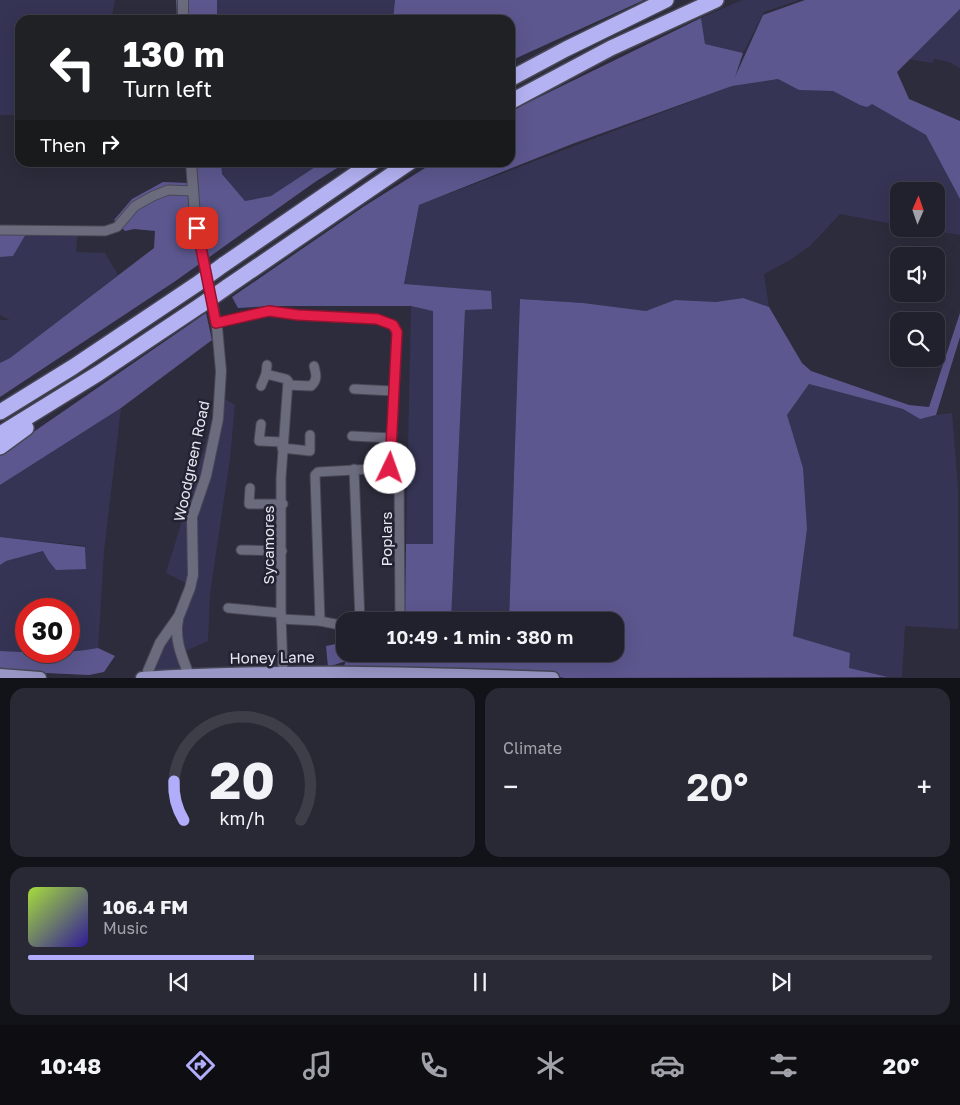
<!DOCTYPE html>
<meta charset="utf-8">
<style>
:root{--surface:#21212d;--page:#292935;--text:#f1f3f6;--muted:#a2a3aa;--line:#3e3e49;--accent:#b1adfa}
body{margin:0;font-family:"Golos Text",sans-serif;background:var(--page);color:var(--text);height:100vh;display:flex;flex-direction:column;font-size:19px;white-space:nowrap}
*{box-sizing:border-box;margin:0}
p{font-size:16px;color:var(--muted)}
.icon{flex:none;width:28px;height:28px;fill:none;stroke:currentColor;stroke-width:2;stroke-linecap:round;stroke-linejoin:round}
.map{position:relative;height:678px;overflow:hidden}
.side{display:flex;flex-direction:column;gap:10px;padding:10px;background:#121219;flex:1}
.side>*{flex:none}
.top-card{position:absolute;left:15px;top:15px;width:500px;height:152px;border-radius:15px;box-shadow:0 5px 20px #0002,0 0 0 1px var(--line);background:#202124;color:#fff;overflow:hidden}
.needle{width:32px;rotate:2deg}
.controls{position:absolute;left:890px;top:182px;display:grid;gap:10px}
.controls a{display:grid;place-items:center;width:55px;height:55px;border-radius:10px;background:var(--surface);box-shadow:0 5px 20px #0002,0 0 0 1px var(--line);font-size:25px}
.speed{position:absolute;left:15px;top:598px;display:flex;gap:10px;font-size:25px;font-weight:700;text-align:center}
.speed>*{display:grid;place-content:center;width:65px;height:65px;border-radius:50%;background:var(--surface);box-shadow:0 5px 20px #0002,0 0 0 1px var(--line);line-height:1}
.speed .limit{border:8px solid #d22;background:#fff;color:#111}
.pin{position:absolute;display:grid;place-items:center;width:42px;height:42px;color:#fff;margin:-21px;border-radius:10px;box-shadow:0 2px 8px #0006}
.me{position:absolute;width:55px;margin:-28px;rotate:3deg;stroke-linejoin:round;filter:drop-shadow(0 0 4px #0008)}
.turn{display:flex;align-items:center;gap:18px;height:105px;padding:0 25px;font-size:22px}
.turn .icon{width:65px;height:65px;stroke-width:2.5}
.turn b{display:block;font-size:35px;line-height:42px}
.then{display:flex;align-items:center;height:48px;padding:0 25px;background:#0003;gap:10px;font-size:19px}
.big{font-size:38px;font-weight:600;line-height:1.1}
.side .widget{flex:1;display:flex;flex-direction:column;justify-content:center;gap:8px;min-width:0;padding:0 18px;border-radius:15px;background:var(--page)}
.side .dial{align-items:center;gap:0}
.dial svg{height:130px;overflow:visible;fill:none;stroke:var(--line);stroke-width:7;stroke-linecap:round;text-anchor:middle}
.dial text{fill:var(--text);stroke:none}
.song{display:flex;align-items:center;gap:15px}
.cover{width:60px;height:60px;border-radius:8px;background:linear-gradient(135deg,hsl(80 70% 55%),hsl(250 70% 35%))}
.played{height:5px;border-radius:2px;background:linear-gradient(90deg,var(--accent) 25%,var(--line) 25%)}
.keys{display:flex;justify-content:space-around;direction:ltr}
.heat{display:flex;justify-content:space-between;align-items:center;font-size:28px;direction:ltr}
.side .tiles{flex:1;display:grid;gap:10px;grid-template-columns:1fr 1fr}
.widget:last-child{grid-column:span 2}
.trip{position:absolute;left:336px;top:612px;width:288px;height:50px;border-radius:15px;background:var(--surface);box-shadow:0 5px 20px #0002,0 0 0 1px var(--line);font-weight:600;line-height:50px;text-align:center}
.tab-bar{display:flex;height:80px;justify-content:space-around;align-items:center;background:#0d0d12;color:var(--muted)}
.tab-bar .icon{width:35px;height:35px}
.tab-bar .selected{color:var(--accent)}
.tab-bar b{font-size:22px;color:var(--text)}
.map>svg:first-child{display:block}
</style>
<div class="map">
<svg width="960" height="678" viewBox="0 0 960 678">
<rect width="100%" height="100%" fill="#2c2c3c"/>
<!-- green -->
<g fill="#363454" fill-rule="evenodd">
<polygon points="0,0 115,0 111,20 20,20 20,115 0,115"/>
<polygon points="217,0 395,0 393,20 217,20"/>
<polygon points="742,0 799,0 764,12 743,53 705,44 701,18"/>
<polygon points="960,9 960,68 949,62 934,59 932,63 908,59"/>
<polygon points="778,79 799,90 833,91 860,105 872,104 926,135 960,199 960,235 923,229 936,229 936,191 899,191 899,225 840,214 810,246 790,260 764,274 769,307 743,298 716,302 675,301 646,311 583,303 520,299 509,621 451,621 465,310 404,285 419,205 732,86"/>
<polygon points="221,163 321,163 271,196 245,201 222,174"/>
<polygon points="78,226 76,252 105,253 118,275 10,358 0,363 0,320 10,320 0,315 0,257 13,256 30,227"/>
<polygon points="411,306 433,310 433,544 406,544"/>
<polygon points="809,384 903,409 920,419 936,415 952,413 958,488 958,629 905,626 902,677 888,677 849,668 849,653 793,636 807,528 787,415"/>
<polygon points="220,396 235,405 230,458 210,594 208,641 183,652 180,619 194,587 166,573"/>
<path d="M 121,408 L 104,551 L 98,648 C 65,654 33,653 0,651 L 0,565 L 5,561 L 44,551 L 48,560 L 86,569 L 85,546 L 0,537 L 0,485 ZM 26,609 L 69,609 L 69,651 L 26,651 Z"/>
<polygon points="170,637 174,643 180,668 176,670 156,671 154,669 160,652"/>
</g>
<!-- forest -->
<g fill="#5c588f">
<polygon points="176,0 217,0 217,20 177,20"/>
<polygon points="395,0 644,0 510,61 510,20 393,20"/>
<polygon points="805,0 960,0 960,9 897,72 909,99 960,121 960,199 926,135 872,104 867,107 860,105 833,91 799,90 778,79 732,86 572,144 419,205 404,284 491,291 492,309 465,310 451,621 405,621 406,544 433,544 433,311 411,306 274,306 238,308 232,297 363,207 433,163 510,162 510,113 521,106 701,18 705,44 743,53 735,77 763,15"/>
<polygon points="186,163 221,163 222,174 245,201 271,196 321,163 345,163 315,182 174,282 0,397 0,363 10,358 154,248 155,231 134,229 125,231 114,220 132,199 163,182 188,183"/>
<polygon points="0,227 30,227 13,256 0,257"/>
<polygon points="743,298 769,307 802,363 811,371 909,405 929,407 960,313 960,337 936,415 920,419 903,409 809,384 787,415 803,468 807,529 793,636 850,653 849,668 888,677 565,678 537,673 343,668 346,661 328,667 326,646 345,642 345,654 615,654 615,621 509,621 520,299 583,303 646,311 675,300 716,302"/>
<polygon points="206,313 212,340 121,408 0,485 0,455"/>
<polygon points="0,537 85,547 86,569 56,570 48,560 43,551 6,561 0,565"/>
<path d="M 98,648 L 115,656 L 104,672 L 89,675 L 45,673 L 39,677 L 0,678 L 0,651 C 33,653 65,654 98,648 Z"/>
</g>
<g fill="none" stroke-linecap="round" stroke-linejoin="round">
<!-- minor casing -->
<g stroke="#474755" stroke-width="11">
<g id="minor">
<polyline points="0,230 105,231 117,227 135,206 153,196 168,190 193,191"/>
<polyline points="216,323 269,311 298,315 377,319 393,325 397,332 390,468"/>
<polyline points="267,365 266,374 286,379 288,381 281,478 281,613 283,673"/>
<path d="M 288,385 L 311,386 C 318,380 316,374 314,366"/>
<polyline points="261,386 266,374"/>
<polyline points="354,389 393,391"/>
<polyline points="261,424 259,441 283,442"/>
<polyline points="352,436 391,438"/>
<polyline points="282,448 310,451 310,435"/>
<polyline points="354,469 360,621"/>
<polyline points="250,488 249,504 283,504"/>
<polyline points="241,550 282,551"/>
<polyline points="228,608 281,613"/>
<polyline points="281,619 320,621 345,626"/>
<polyline points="320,621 315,475 318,472 390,468 395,468 399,474 400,619 397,621"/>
</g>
</g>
<!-- tertiary casing -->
<g stroke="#474755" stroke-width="12">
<g id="tertiary">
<polyline points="183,20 183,0"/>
<path d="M 178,620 C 174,639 182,657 189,675"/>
<polyline points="148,677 148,671 160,643 179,616 190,588 193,575 192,517 206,476 218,419 221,371 217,327 195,216 191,162"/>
</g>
</g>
<!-- primary casing -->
<g stroke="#474755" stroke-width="15">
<g id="primary">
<polyline points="0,675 40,678"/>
<path d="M 142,678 C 279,669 416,673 553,678"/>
</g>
</g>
<!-- motorway casing -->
<g stroke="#474755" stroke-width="18">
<g id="motorway">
<polyline points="510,79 566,49 666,0"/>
<polyline points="510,102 611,48 716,0"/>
<polyline points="223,265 373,162"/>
<polyline points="227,287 410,162"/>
<polyline points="0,412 73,367 197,284"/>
<polyline points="0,434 99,373 201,305"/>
<polyline points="0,447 26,428"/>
</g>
</g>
<!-- minor -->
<use href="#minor" stroke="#6b6b7e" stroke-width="9"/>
<!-- tertiary -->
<use href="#tertiary" stroke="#6b6b7e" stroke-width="10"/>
<!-- primary -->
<use href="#primary" stroke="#9796c5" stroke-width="12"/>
<!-- motorway -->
<use href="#motorway" stroke="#b5b2f4" stroke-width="15"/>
<!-- motorway-bridge casing -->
<g stroke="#474755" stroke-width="18" stroke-linecap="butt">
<g id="motorway-bridge">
<polyline points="197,284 223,265"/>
<polyline points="201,305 227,287"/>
</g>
</g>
<!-- motorway-bridge -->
<use href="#motorway-bridge" stroke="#b5b2f4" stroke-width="15"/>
</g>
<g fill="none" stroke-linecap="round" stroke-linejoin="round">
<!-- route casing -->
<g stroke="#92132f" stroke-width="12">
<polyline id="route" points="197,228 216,323 269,311 298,315 377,319 393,325 397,332 390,468"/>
</g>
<!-- route -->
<use href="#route" stroke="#e11d48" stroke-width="9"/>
</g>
<g text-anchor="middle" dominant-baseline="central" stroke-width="5" stroke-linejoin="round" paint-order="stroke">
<!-- street labels -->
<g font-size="15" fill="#e7e7f2" stroke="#232232">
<text transform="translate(191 461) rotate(-78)">Woodgreen Road</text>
<text transform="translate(386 539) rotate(-90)">Poplars</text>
<text transform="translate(268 545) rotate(-90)">Sycamores</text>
<text transform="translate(272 657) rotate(-1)">Honey Lane</text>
</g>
</g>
</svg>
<div class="controls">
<a><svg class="needle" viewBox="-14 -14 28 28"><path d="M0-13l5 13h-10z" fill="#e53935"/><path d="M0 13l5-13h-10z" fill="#a2a3aa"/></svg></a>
<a><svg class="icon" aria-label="sound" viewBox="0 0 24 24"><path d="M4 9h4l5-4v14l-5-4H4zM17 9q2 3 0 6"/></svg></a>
<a><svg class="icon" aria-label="search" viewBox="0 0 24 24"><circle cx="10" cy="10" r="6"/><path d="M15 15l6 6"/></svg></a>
</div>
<div class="speed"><div class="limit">30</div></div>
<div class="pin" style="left:197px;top:228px;background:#d93025"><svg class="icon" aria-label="arrive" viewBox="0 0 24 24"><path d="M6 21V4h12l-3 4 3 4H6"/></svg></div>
<svg class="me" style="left:390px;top:468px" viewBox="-20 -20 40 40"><circle r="19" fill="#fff"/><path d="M0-13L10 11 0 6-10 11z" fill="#e11d48"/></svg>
<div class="trip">10:49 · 1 min · 380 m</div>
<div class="top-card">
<div class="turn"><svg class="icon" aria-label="left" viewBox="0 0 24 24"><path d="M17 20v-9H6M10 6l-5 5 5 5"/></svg><div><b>130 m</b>Turn left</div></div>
<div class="then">Then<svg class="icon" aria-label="right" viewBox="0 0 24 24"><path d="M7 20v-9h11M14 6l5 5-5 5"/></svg></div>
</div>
</div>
<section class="side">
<div class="tiles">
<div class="widget dial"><svg viewBox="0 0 100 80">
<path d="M14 69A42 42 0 1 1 86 69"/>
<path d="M14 69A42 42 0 0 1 8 45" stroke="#b1adfa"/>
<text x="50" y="56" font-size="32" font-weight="700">20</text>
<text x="50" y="72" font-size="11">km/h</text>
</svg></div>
<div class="widget"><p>Climate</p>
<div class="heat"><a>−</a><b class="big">20°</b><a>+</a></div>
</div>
<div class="widget">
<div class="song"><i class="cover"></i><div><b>106.4 FM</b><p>Music</p></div></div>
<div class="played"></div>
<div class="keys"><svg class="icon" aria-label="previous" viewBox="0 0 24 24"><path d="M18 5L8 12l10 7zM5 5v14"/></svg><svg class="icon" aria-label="pause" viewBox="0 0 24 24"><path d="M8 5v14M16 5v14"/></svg><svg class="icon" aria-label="next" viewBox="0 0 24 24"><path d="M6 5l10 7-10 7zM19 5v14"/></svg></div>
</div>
</div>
</section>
<nav class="tab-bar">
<b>10:48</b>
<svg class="icon selected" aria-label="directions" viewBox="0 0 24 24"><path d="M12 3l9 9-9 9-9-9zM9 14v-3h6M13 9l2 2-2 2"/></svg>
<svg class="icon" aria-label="music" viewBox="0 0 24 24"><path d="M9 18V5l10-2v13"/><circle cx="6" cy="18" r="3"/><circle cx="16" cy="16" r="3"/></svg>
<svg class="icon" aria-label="phone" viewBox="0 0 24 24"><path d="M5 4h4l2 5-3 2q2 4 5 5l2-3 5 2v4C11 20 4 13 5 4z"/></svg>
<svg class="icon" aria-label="climate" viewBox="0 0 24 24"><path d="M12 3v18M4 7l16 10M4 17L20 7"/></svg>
<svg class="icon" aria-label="car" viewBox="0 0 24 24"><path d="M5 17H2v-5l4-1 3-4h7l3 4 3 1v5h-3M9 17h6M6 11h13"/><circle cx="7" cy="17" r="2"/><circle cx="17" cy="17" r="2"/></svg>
<svg class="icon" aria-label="filters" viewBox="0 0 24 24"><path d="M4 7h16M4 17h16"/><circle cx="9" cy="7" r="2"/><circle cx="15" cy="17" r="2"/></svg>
<b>20°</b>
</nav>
